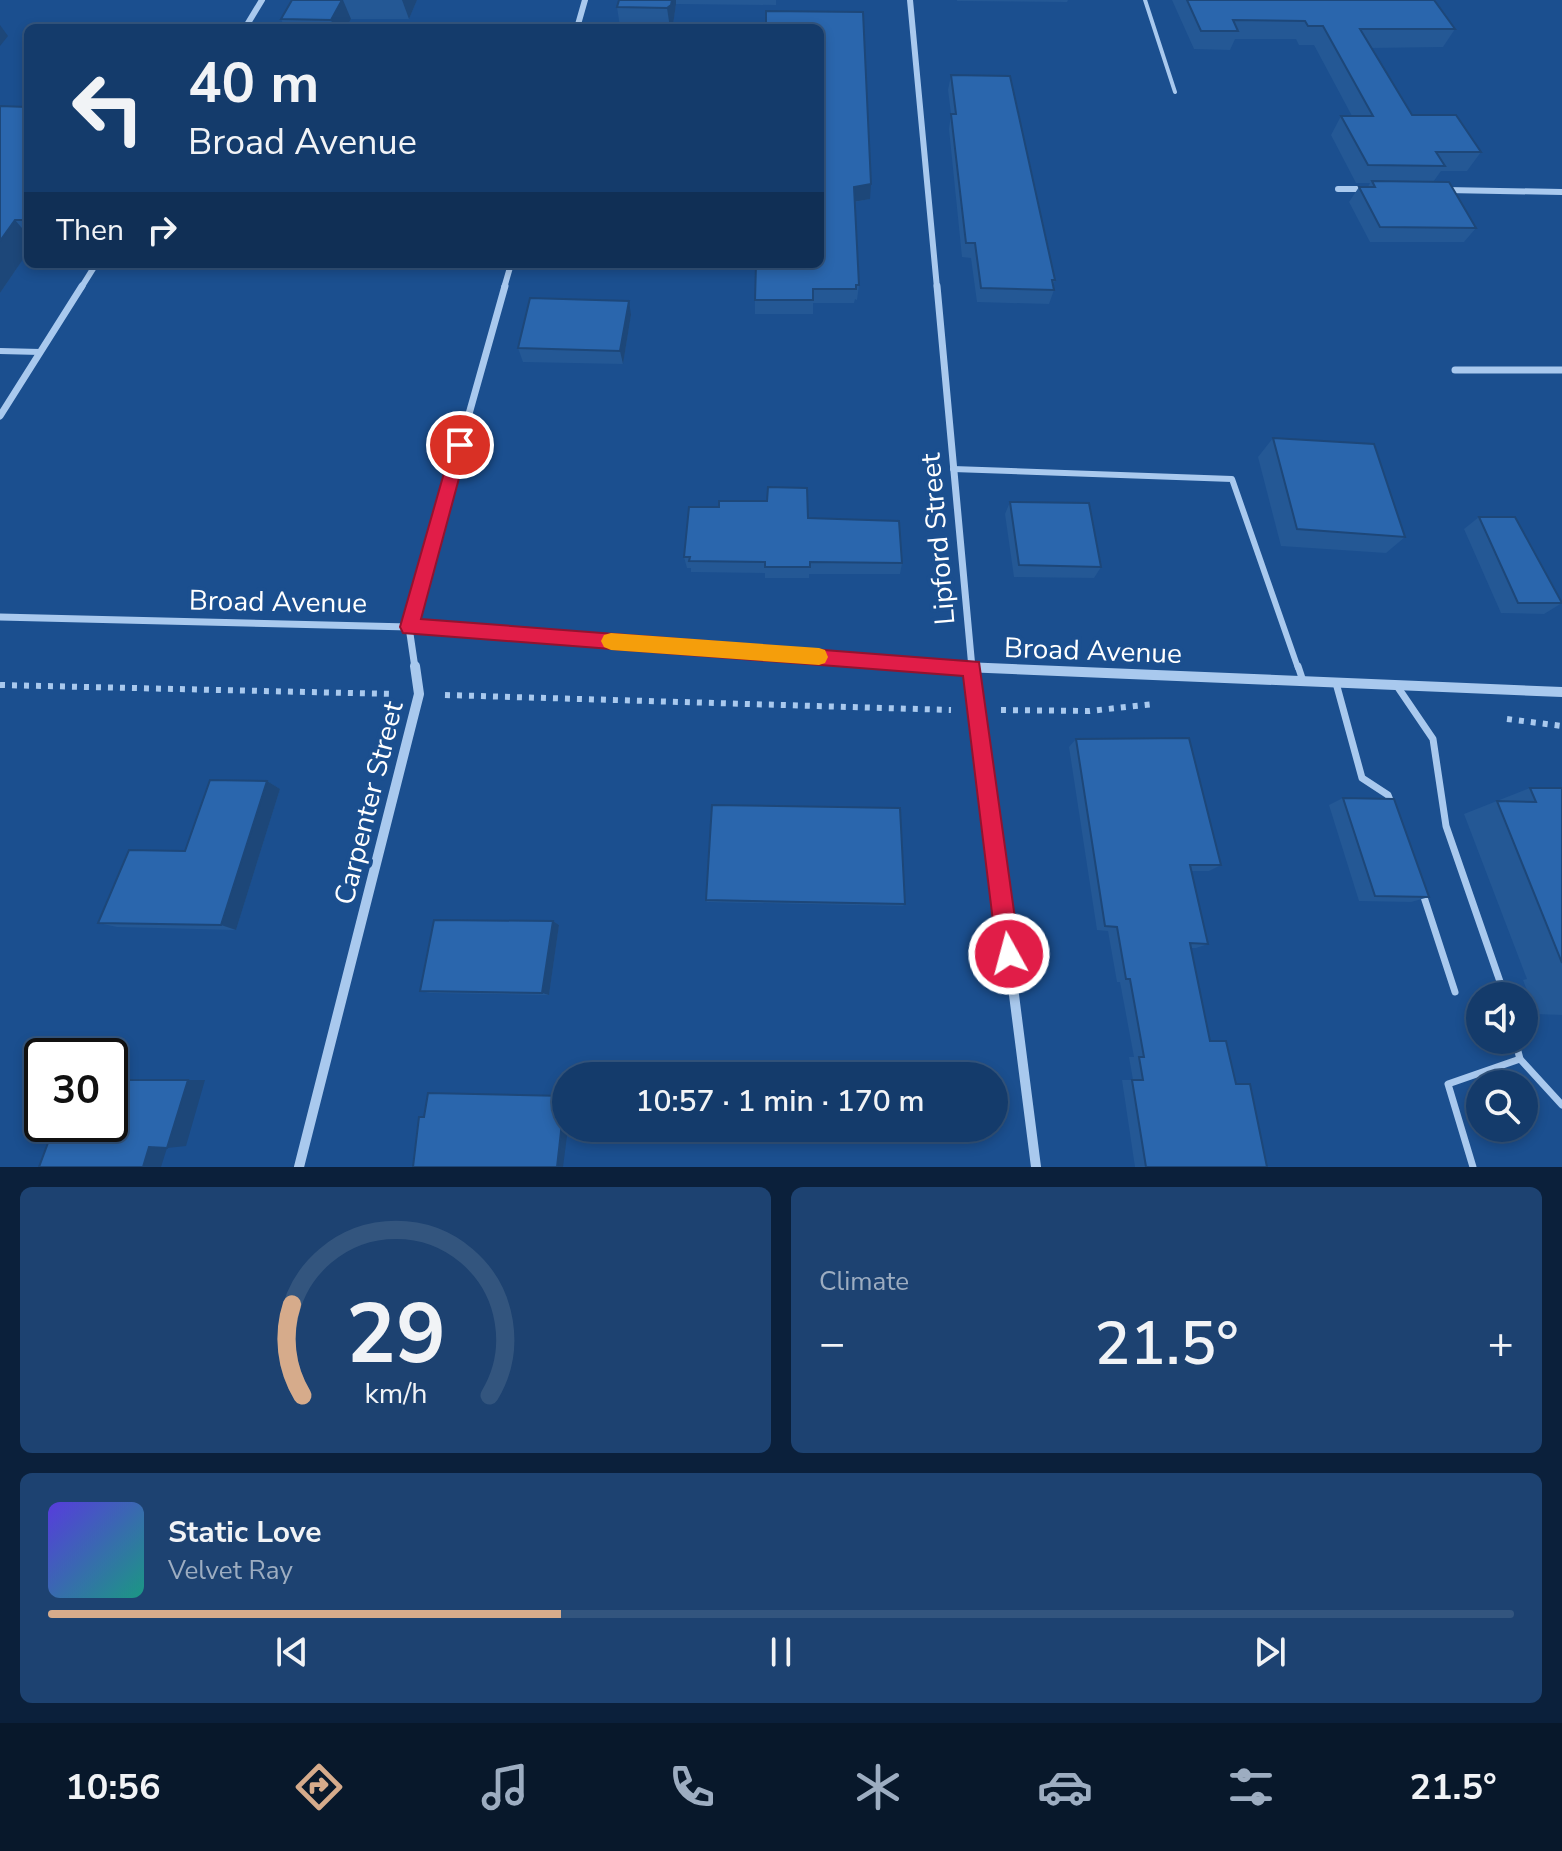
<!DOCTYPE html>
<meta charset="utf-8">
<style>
:root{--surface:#143b6b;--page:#1d4271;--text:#f1f3f6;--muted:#9dadc1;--line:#33557e;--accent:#d6ab8b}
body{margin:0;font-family:"Nunito Sans",sans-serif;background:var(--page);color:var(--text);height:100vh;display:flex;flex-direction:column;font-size:30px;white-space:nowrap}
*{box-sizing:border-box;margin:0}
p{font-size:26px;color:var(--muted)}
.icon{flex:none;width:44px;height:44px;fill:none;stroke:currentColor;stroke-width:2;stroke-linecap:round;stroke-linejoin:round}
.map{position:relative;height:1167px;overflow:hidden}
.drawer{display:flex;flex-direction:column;gap:20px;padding:20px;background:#0b203b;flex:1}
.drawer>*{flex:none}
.hud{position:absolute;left:24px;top:24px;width:800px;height:244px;border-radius:12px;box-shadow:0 4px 12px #0003,0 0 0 2px var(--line);background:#143b6b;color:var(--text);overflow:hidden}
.controls{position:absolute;left:1466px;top:982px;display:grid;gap:16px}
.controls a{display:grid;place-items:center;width:72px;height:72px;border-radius:50%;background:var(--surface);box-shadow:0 4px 12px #0003,0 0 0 2px var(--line);font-size:40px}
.speed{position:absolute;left:24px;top:1038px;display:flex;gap:16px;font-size:40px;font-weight:700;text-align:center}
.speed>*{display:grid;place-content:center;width:104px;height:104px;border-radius:50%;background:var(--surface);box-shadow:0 4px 12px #0003,0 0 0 2px var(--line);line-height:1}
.speed .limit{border:4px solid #111;border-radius:12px;background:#fff;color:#111}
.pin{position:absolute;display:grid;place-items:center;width:68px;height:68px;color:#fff;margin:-34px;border:4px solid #fff;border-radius:50%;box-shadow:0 2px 8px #0007}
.me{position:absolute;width:88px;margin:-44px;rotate:353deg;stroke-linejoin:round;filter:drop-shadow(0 0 6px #0008)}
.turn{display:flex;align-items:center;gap:28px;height:168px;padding:0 32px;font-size:36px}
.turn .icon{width:104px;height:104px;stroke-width:2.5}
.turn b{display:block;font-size:56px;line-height:68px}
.then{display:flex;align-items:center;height:76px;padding:0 32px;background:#0003;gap:16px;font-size:30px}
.big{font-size:60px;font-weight:600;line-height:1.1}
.drawer .card{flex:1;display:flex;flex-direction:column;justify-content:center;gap:12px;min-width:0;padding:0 28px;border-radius:12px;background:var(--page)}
.drawer .dial{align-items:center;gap:0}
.dial svg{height:208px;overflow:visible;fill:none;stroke:var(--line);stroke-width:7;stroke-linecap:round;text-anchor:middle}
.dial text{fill:var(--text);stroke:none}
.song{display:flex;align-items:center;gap:24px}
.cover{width:96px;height:96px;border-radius:12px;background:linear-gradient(135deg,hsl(250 70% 55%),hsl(170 70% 35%))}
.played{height:8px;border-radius:4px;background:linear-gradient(90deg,var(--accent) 35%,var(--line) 35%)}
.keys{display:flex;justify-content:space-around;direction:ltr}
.heat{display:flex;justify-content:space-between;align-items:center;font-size:44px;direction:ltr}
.drawer .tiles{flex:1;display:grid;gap:20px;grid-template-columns:1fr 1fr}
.card:last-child{grid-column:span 2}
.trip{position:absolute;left:552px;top:1062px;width:456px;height:80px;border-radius:40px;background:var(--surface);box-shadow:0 4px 12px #0003,0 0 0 2px var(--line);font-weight:600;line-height:80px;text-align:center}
.dock{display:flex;height:128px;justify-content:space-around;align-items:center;background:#08182b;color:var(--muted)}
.dock .icon{width:56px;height:56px}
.dock .on{color:var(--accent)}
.dock b{font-size:36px;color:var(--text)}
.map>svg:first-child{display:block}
</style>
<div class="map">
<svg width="1562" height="1167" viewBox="0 0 1562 1167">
<rect width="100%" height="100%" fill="#1b4f8f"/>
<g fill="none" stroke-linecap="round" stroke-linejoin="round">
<!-- path -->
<g stroke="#a9c9ee" stroke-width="6" stroke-dasharray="5 7" stroke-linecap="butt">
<polyline points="0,685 395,694"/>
<polyline points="445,695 951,710"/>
<polyline points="1001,710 1089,711 1154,704"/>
<polyline points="1507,719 1562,726"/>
</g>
<!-- service-far2 -->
<polyline stroke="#a9c9ee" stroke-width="4" points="1145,0 1175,92"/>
<!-- service-far1 -->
<g stroke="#a9c9ee" stroke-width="6">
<polyline points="0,351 40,352"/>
<polyline points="953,469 1232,479 1298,668"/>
</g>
<!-- service -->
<g stroke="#a9c9ee" stroke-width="7">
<polyline points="1298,666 1303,681"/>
<polyline points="1336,683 1362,778 1388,795 1392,805"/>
<polyline points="1397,686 1433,739 1446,826 1505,996"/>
<polyline points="1422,891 1455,992"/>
<polyline points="1515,1040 1520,1059 1562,1105"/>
<polyline points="1473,1167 1448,1084 1520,1059"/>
</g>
<!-- minor-far2 -->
<g stroke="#a9c9ee" stroke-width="6">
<polyline points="910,0 937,288"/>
<polyline points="245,28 262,0"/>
<polyline points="577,28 585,0"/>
<polyline points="1338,189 1365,189"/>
<polyline points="1446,190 1562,192"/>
<polyline points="81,288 96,264"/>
<polyline points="504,288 511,264"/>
</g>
<!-- minor-far1 -->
<g stroke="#a9c9ee" stroke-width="7">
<polyline points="937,286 972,668"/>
<polyline points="1455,370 1562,370"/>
<polyline points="0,416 82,286"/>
<polyline points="0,617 409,627 967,668"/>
<polyline points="415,668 409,627 505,286"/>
</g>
<!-- minor -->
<g stroke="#a9c9ee" stroke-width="10">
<polyline points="940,666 1562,692"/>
<polyline points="972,666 1036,1167"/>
<polyline points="299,1167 419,694 415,666"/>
</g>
</g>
<!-- wall -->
<g fill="#245895">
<polygon points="292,0 417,0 409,19 351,19 346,28 285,28 281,19"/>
<polygon points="619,0 776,0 776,5 676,4 673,25 670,28 620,27 617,7"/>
<polygon points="957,0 1068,0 1067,2 957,1"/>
<polygon points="1172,0 1434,0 1455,29 1443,47 1371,48 1412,115 1481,152 1467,171 1441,171 1433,182 1476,228 1464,242 1370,242 1349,202 1359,187 1368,187 1370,183 1356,183 1331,135 1341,116 1352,116 1314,45 1299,45 1296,39 1235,39 1230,50 1194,49"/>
<polygon points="863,12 870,199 855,202 859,285 857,300 855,299 854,303 813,303 813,314 755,314 755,300 820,264"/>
<polygon points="951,75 1055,280 1053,285 1054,290 1049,304 977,302 971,258 962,257 949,129 951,114 948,90"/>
<polygon points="28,105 28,252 0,293 0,106 27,107"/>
<polygon points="631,315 623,364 523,362 518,348"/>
<polygon points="1273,438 1405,537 1386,553 1281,546 1258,457"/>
<polygon points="1010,502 1101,567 1094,578 1014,577 1005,514"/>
<polygon points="719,507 808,518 902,563 900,574 809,574 809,578 765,578 765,573 691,572 691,568 687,568 684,557"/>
<polygon points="1479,517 1562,603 1544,614 1501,613 1464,529"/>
<polygon points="1076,739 1221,865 1209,871 1191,871 1208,944 1196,948 1191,948 1210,1041 1236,1083 1267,1167 1135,1167 1122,1080 1133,1080 1129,1057 1134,1057 1120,982 1117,982 1108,931 1097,930 1069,747"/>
<polygon points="267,781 280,789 236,930 117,927 98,923"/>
<polygon points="1530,788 1562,788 1562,1015 1536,1014 1523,980 1527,979 1464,814"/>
<polygon points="1343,798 1429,897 1411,902 1359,901 1329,805"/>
<polygon points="706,900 905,904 903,906 707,902"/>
<polygon points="553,921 559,925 549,995 430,993 420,991"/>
</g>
<!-- shaded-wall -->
<g fill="#1d4779">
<polygon points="342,0 343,0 351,19 346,28 334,28 331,20"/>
<polygon points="402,0 417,0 409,19"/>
<polygon points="672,0 676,0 676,4 673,25 670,28 667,8"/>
<polygon points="0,25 8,36 0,46"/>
<polygon points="871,184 870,199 853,202 854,187"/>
<polygon points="15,220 28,235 28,252 0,293 0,241"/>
<polygon points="629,301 631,315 623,364 620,351"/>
<polygon points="267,781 280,789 236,930 221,925"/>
<polygon points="553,921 559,925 549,995 542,993"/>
<polygon points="188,1080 205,1080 186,1146 167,1148 161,1167 143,1167 149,1147"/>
<polygon points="565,1096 566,1128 568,1128 563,1167 557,1167"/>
</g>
<!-- building -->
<g fill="#2a66ad" stroke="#1d4779" stroke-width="2">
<polygon points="292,0 342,0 331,20 281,19"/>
<polygon points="619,0 672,0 671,5 667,8 617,7"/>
<polygon points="1187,0 1434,0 1455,29 1360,29 1412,115 1456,115 1481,152 1436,152 1445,166 1368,165 1341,116 1373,116 1323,26 1308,26 1305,21 1233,20 1238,31 1201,31"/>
<polygon points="766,11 863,12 871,184 854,187 859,285 856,285 856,289 813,289 813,300 755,300 756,264 820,264 820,28 766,28"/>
<polygon points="951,75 1010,76 1055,280 1052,280 1054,290 981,288 975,243 966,243 951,114 956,114"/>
<polygon points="28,105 28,220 15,220 0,241 0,106 27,107"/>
<polygon points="1372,181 1449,182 1476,228 1380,227 1359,187 1375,187"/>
<polygon points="530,298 629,301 620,351 518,348"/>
<polygon points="1273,438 1374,444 1405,537 1297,529"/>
<polygon points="768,487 807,488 808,518 899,521 902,563 810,562 810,567 765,567 765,562 689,561 690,557 684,557 689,507 719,507 719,501 767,501"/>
<polygon points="1010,502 1089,503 1101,567 1019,565"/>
<polygon points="1479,517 1515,517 1562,603 1518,603"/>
<polygon points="1189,738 1221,865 1190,865 1208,944 1190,943 1210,1041 1226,1041 1236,1084 1250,1084 1267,1167 1146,1167 1132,1080 1143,1080 1139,1057 1144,1057 1130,979 1126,979 1117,927 1105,926 1076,739"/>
<polygon points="210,780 267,781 221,925 98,923 129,850 185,851"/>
<polygon points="1530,788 1562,788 1562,963 1497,801 1536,802"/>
<polygon points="1343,798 1394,799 1429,897 1375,896"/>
<polygon points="712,805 900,808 905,904 706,900"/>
<polygon points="434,920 553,921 542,993 420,991"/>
<polygon points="110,1080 188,1080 167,1148 149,1147 143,1167 39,1167 55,1124 110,1124"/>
<polygon points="428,1093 565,1096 557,1167 413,1167 419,1117 424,1117"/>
</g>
<!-- route -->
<polygon fill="#e11d48" stroke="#92132f" stroke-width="2" points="460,439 468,445 421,619 979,662 1020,954 1017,962 1009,965 1001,962 997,954 963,676 403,633 400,627 452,445"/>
<!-- slow -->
<polygon fill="#f59e0b" points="611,633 819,648 825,650 828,657 825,663 819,665 611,650 604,647 601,641 604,635"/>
<g text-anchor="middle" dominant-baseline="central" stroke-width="8" stroke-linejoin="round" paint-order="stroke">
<!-- street labels -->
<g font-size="28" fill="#fff" stroke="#1b4f8f">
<text transform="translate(938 539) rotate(-95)">Lipford Street</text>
<text transform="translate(278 602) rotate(1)">Broad Avenue</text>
<text transform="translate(1093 651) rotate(2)">Broad Avenue</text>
<text transform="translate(369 803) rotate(-76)">Carpenter Street</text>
</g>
</g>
</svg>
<div class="controls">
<a><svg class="icon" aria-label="sound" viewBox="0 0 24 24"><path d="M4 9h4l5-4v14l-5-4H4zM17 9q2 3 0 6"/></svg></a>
<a><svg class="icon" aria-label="search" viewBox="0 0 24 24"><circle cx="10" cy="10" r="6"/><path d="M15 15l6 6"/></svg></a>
</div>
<div class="speed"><div class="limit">30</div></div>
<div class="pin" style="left:460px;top:445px;background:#d93025"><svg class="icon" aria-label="arrive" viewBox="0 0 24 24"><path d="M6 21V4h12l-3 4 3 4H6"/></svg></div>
<svg class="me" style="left:1009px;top:954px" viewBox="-20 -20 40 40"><circle r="17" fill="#e11d48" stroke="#fff" stroke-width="3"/><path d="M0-11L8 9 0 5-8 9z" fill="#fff"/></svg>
<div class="trip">10:57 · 1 min · 170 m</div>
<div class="hud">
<div class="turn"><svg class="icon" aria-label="left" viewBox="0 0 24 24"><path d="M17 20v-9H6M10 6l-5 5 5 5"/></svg><div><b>40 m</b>Broad Avenue</div></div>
<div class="then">Then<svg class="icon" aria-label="right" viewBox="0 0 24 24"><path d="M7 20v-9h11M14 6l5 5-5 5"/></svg></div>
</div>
</div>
<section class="drawer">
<div class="tiles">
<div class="card dial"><svg viewBox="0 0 100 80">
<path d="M14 69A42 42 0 1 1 86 69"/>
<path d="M14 69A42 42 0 0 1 10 34" stroke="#d6ab8b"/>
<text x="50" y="56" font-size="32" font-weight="700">29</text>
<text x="50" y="72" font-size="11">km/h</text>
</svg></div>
<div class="card"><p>Climate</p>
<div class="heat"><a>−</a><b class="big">21.5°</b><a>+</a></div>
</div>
<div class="card">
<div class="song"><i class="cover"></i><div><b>Static Love</b><p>Velvet Ray</p></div></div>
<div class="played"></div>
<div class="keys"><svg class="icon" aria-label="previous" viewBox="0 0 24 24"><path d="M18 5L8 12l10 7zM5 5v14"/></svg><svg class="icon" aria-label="pause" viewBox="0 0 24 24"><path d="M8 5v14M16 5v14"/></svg><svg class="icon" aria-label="next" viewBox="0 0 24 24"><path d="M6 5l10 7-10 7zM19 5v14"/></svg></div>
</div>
</div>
</section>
<nav class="dock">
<b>10:56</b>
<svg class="icon on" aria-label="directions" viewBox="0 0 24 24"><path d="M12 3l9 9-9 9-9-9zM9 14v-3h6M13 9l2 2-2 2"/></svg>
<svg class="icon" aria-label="music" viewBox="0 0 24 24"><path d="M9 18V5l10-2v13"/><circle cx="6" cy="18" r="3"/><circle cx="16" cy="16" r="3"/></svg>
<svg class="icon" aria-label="phone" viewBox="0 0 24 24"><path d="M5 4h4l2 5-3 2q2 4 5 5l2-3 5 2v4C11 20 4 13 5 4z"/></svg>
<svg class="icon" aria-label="climate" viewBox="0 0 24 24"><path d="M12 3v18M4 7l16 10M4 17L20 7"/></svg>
<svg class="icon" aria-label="car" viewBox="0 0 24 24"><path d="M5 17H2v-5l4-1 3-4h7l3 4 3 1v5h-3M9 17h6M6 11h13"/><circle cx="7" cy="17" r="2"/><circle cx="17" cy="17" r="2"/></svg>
<svg class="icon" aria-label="filters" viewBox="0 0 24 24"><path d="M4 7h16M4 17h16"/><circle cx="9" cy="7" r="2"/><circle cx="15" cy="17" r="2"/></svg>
<b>21.5°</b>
</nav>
